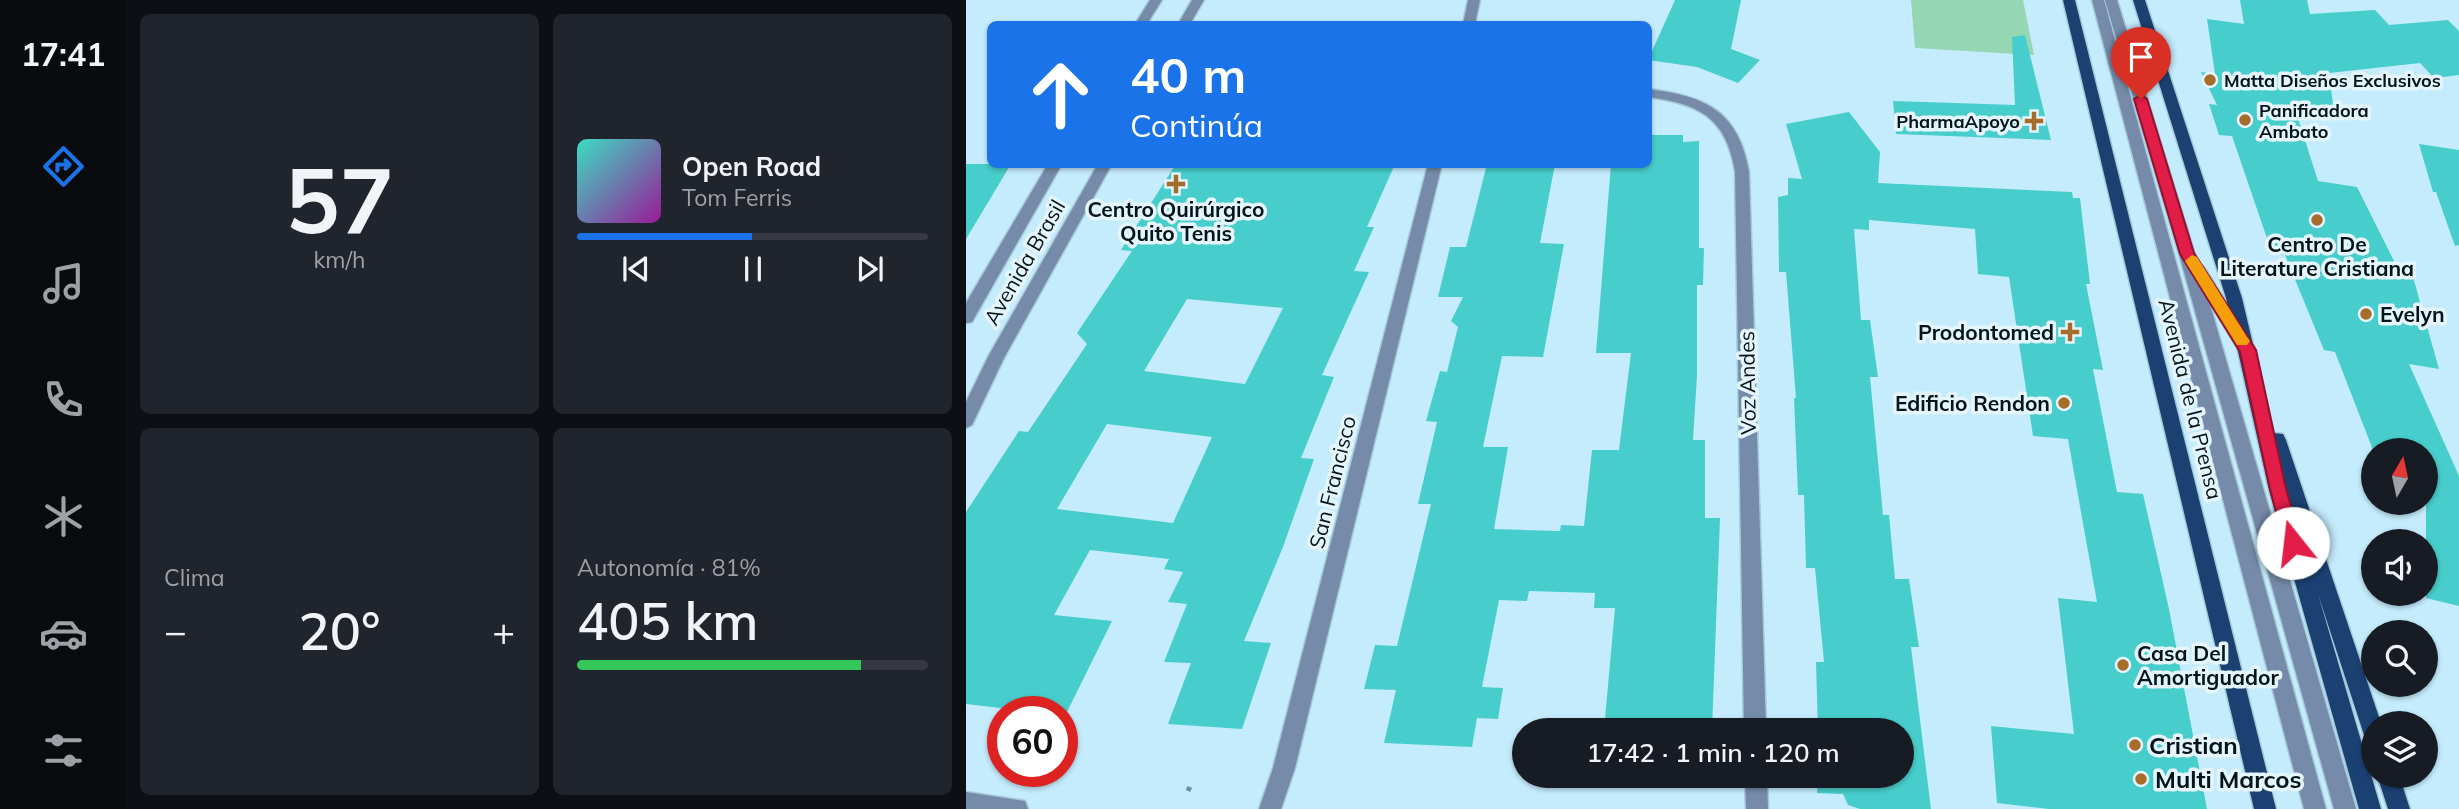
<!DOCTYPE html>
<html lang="es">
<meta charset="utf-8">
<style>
:root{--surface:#171b24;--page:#20242c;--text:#f1f3f6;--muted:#9ea1a6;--line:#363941;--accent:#1a73e8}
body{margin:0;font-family:Mulish,sans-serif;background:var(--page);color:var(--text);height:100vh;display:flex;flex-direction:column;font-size:26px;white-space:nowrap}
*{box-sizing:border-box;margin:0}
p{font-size:23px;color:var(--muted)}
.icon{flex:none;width:38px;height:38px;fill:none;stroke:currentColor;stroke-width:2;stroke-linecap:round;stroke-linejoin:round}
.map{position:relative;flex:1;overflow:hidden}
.sheet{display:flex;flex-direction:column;gap:14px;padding:14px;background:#0d0f14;width:840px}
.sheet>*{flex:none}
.banner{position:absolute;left:21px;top:21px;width:665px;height:147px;border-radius:10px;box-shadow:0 2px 5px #0004;background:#1a73e8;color:#fff;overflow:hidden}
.needle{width:46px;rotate:9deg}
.buttons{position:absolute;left:1395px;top:438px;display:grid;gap:14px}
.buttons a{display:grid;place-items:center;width:77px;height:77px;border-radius:50%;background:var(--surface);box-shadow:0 2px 5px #0004;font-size:35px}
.speed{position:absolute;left:21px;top:696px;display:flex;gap:14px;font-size:35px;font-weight:700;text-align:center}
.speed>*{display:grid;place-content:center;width:91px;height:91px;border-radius:50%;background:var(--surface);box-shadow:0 2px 5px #0004;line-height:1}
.speed .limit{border:10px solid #d22;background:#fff;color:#111}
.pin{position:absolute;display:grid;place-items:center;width:60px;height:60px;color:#fff;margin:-72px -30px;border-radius:50% 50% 50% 0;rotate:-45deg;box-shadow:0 0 7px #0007}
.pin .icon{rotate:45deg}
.me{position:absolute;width:77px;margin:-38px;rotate:344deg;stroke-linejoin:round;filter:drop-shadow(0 0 5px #0008)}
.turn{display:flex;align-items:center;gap:24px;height:147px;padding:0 28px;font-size:32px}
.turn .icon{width:91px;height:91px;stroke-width:2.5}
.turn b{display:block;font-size:49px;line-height:60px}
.big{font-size:52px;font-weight:600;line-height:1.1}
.sheet .card{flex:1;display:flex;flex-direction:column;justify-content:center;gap:10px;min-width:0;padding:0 24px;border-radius:10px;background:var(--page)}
.sheet .dial{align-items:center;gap:0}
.dial b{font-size:91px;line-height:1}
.song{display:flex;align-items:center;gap:21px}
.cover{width:84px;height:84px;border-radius:10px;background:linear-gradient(135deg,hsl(170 70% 55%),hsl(300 70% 35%))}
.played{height:7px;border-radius:4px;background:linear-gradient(90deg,var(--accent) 50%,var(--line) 50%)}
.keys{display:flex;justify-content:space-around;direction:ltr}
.heat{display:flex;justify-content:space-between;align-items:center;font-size:38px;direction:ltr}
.charge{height:10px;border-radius:5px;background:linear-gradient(90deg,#34c759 81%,var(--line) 0)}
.sheet .tiles{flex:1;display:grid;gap:14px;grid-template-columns:repeat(2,1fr)}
.trip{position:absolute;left:546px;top:718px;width:402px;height:70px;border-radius:35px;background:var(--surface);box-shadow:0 2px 5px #0004;font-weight:600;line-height:70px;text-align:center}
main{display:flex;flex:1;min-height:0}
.dock{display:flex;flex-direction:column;width:126px;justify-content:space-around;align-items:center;background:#090b0e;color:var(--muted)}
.dock .icon{width:49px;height:49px}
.dock .active{color:var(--accent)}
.dock b{font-size:32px;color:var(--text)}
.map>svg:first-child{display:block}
</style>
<main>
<nav class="dock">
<b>17:41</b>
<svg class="icon active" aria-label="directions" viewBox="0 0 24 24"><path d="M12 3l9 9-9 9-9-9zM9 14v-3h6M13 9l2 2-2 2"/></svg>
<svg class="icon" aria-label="music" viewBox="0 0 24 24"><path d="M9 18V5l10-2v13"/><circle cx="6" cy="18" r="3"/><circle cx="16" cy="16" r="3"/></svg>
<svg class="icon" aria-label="phone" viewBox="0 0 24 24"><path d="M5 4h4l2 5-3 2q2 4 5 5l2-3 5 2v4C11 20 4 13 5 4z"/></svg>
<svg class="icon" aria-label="climate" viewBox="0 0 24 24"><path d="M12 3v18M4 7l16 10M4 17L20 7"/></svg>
<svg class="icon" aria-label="car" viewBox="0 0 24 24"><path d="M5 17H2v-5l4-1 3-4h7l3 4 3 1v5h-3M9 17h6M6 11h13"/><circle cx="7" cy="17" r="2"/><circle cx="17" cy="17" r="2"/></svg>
<svg class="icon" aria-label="filters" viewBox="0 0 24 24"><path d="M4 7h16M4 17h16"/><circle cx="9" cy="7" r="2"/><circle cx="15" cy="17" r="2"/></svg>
</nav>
<section class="sheet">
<div class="tiles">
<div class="card dial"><b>57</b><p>km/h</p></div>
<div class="card">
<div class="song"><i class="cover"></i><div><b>Open Road</b><p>Tom Ferris</p></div></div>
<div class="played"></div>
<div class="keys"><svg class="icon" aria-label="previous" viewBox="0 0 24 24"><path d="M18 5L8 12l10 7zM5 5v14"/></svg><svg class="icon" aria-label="pause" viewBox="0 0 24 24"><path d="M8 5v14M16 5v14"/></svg><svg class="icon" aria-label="next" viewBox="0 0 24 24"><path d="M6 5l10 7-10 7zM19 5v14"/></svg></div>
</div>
<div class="card"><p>Clima</p>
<div class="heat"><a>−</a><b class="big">20°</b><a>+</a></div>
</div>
<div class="card"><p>Autonomía · 81%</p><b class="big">405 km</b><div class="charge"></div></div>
</div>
</section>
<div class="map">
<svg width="1493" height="809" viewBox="0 0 1493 809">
<rect width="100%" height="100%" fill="#c4ecfd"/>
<!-- green -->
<polygon fill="#95d6b4" points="945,0 1057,0 1068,55 949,48"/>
<!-- building -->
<g fill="#47cdcb" fill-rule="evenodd">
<polygon points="709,0 775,0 765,49 794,60 772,83 731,67 682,60"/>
<polygon points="1274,0 1341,0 1344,14 1409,10 1423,25 1482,20 1493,31 1493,75 1468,78 1454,63 1363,73 1369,120 1331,115 1352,181 1391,187 1435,275 1447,277 1473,369 1443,364 1493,476 1493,606 1460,598 1460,450 1407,450 1369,352 1358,350 1319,255 1306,253 1266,136 1253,135 1243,104 1251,105 1235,72 1249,74 1241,19 1278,24"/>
<polygon points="1059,35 1085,140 930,134 927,101 1049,105 1046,37"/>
<polygon points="883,112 914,152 912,183 1106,192 1107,198 1114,198 1124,284 1120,284 1137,370 1127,369 1151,492 1177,494 1203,609 1241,809 1083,809 1031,803 1025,726 1108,734 1092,598 1131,602 1102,439 1067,436 1043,277 1012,274 1009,229 903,220 903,230 888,229 895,320 904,320 912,377 904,377 917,515 923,515 929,579 943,579 953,647 945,647 965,809 894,809 882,805 877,794 851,793 852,775 936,775 936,730 852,730 850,662 858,662 849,568 840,568 838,495 832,495 828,398 830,398 820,272 813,272 812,197 822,195 822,178 836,179 820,124"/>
<polygon points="682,135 717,135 717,142 733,141 733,248 738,248 737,285 731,285 731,375 727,440 739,440 739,518 754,518 746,730 638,730 649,608 628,608 629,593 563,591 561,601 533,600 516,687 537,688 532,719 511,718 506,747 418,743 430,690 398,689 409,645 431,646 465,504 452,504 471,422 460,421 474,371 481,372 492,327 485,321 497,297 472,297 484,247 500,247 521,164 589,164 574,243 598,244 577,357 536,356 517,447 542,447 528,529 594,531 595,525 618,526 626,450 653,450 665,353 630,353 645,164 682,164"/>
<polygon points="1453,144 1493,150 1493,245 1489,246 1470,192 1467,192"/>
<polygon points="0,164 45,164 0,239"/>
<path d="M 210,164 L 429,164 L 401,227 L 408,227 L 388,271 L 403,272 L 356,375 L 368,377 L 335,458 L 348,459 L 317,547 L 278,641 L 305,643 L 276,729 L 202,724 L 225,663 L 198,662 L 221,604 L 202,602 L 217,572 L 198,569 L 203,559 L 124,550 L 88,615 L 146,621 L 101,712 L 68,712 L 0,704 L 0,512 L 53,431 L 62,432 L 121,344 L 111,333 L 166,251 L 155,250 ZM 221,299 L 317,308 L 279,384 L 178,371 ZM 141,424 L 246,437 L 207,523 L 91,509 Z"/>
<polygon points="632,775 745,775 744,788 632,780"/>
</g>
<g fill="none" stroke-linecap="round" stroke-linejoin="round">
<!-- minor casing -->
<g stroke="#a5c9d9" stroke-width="3">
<g id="minor">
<polygon points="184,0 196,0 181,24 169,24"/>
<polygon points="226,0 238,0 224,24 212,24"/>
<polygon points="502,0 514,0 509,24 497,24"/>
<polygon points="1126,0 1138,0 1360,809 1338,809"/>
<polygon points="1139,0 1151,0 1232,265 1238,267 1287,346 1285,351 1273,351 1243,301 1390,809 1368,809 1213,254"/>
<path d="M 682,89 C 740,96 772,111 783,171 L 800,730 L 778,730 L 769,171 C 760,118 734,104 682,97 Z"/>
<polygon points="82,164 96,164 6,322 0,323 0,303"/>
<polygon points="132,164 146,164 38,358 6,425 0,428 0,402 23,355"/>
<polygon points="462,164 476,164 329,768 315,809 293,809 307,768"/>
<polygon points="779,775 801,775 802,809 780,809"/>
<polygon points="0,792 59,801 62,809 0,809"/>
</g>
</g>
<!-- major casing -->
<g stroke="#a5c9d9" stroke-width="3">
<g id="major">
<polygon points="1097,0 1109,0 1310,809 1288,809"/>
<polygon points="1167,0 1179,0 1276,298 1308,433 1317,434 1320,440 1415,723 1407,723 1407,741 1399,738 1352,594 1415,809 1393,809 1303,490 1260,298"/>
<polygon points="1411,775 1433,775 1444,809 1422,809"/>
</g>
</g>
<!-- path -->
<polyline stroke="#728f9b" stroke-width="5" stroke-dasharray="4.5 4.5" stroke-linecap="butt" points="222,791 225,784"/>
<!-- minor -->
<use href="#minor" fill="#768ba9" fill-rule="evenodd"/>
<!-- major -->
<use href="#major" fill="#1b4173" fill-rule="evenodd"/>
</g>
<!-- route -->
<polygon fill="#e11d48" stroke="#92132f" stroke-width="2" points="1175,95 1181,99 1228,253 1290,350 1320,489 1336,543 1333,548 1327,551 1321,548 1318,543 1304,489 1274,352 1214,254 1168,99"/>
<!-- slow -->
<polygon fill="#f59e0b" points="1226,255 1231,257 1281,337 1284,341 1281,345 1271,345 1219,261"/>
<!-- markers -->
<g fill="#a56c2a" stroke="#e5f5fc" stroke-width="2.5">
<circle cx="1244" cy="80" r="7"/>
<circle cx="1279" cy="120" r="7"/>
<path d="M1064.5 110.5h7v7h7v7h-7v7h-7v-7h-7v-7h7z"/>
<path d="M206.5 173.5h7v7h7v7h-7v7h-7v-7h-7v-7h7z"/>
<circle cx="1351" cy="220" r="7"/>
<circle cx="1400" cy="314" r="7"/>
<path d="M1100.5 321.5h7v7h7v7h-7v7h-7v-7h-7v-7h7z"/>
<circle cx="1098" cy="403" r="7"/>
<circle cx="1157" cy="665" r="7"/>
<circle cx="1169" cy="745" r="7"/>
<circle cx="1175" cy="779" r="7"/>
</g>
<g text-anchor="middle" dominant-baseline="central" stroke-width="7" stroke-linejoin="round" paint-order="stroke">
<!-- far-poi labels -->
<g font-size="18" font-weight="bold" fill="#05141a" stroke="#e5f5fc" text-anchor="start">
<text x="1258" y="80">Matta Diseños Exclusivos</text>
<text x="1293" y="110">Panificadora<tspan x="1293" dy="21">Ambato</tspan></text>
<text x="1054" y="121" text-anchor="end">PharmaApoyo</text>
</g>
<!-- poi labels -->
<g font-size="21" font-weight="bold" fill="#05141a" stroke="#e5f5fc">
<text x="210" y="209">Centro Quirúrgico<tspan x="210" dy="24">Quito Tenis</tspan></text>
<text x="1351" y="244">Centro De<tspan x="1351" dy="24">Literature Cristiana</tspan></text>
<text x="1414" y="314" text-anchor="start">Evelyn</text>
<text x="1088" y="332" text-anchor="end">Prodontomed</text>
<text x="1084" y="403" text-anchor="end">Edificio Rendon</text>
<text x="1171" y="653" text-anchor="start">Casa Del<tspan x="1171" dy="24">Amortiguador</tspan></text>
</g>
<!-- street labels -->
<g font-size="21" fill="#05141a" stroke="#e5f5fc">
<text transform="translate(58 262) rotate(-60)">Avenida Brasil</text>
<text transform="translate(781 383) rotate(-91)">Voz Andes</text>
<text transform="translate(1225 399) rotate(76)">Avenida de la Prensa</text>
<text transform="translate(366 482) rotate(-76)">San Francisco</text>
</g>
<!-- near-poi labels -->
<g font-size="24" font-weight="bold" fill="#05141a" stroke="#e5f5fc" text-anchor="start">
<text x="1183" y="745">Cristian</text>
<text x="1189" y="779">Multi Marcos</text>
</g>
</g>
</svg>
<div class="buttons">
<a><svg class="needle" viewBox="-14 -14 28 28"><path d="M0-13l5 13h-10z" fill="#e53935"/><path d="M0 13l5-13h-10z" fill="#9ea1a6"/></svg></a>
<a><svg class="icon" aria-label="sound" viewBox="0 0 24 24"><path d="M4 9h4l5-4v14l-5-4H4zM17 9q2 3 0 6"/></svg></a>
<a><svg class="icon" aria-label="search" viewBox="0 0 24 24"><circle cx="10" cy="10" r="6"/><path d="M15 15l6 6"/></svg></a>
<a><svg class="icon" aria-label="layers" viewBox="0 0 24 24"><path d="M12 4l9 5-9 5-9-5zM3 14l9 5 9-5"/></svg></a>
</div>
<div class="speed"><div class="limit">60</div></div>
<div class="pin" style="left:1175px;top:99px;background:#d93025"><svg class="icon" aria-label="arrive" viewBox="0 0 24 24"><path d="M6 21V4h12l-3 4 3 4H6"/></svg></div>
<svg class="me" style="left:1327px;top:543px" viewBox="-20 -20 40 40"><circle r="19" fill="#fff"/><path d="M0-13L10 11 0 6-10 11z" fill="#e11d48"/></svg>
<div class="trip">17:42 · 1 min · 120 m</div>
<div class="banner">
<div class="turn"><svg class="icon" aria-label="ahead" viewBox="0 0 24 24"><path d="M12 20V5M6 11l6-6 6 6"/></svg><div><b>40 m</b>Continúa</div></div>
</div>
</div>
</main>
